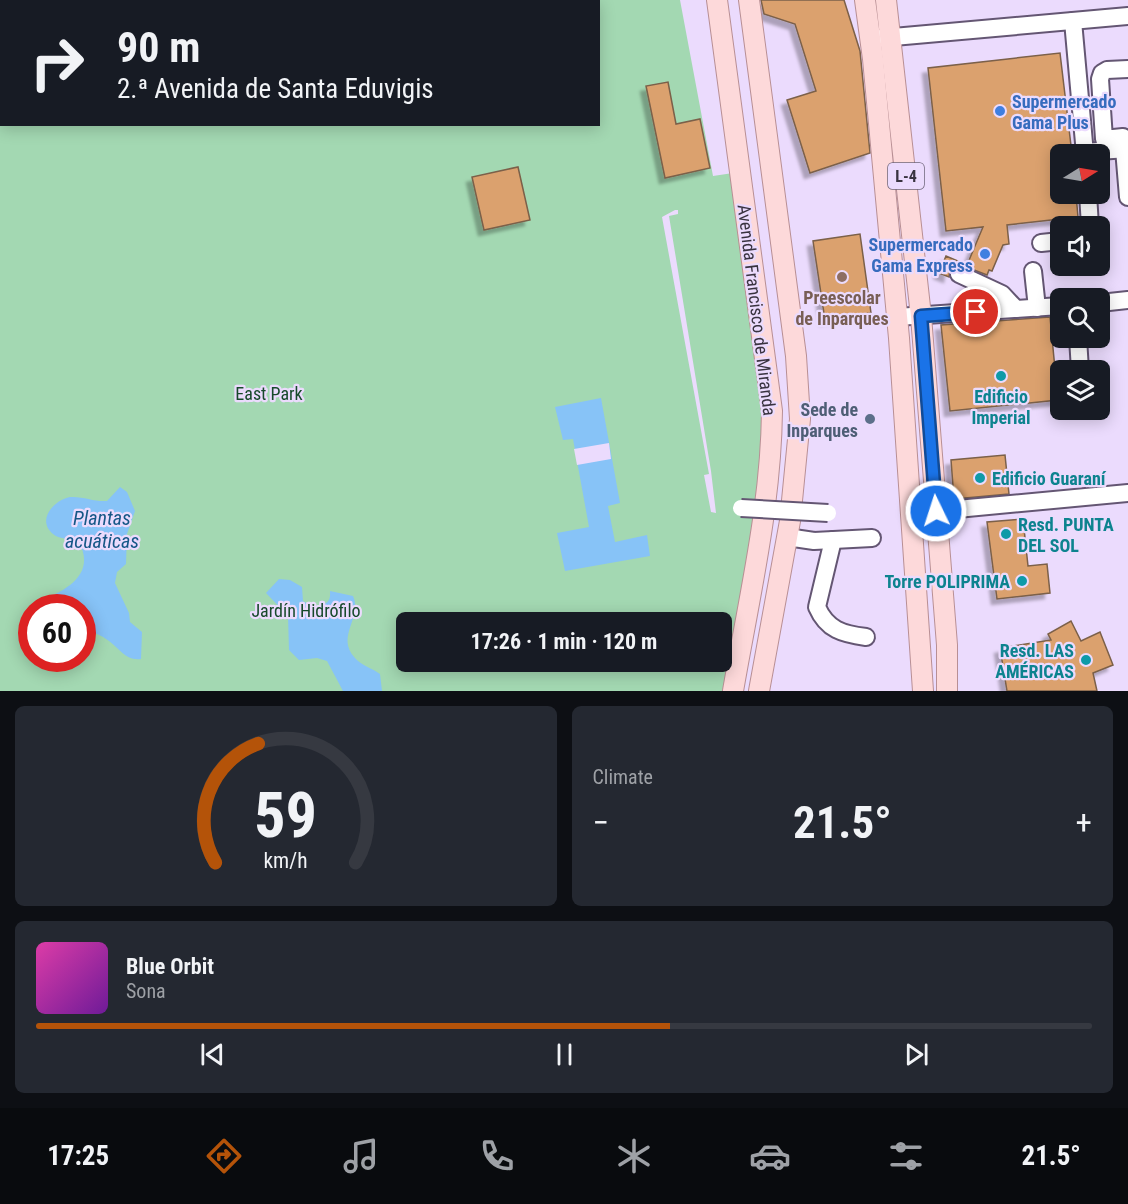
<!DOCTYPE html>
<meta charset="utf-8">
<style>
:root{--surface:#171b24;--page:#242831;--text:#f1f3f6;--muted:#9ea1a6;--line:#363941;--accent:#b45309}
body{margin:0;font-family:"Roboto Condensed",sans-serif;background:var(--page);color:var(--text);height:100vh;display:flex;flex-direction:column;font-size:22px;white-space:nowrap}
*{box-sizing:border-box;margin:0}
p{font-size:20px;color:var(--muted)}
.icon{flex:none;width:33px;height:33px;fill:none;stroke:currentColor;stroke-width:2;stroke-linecap:round;stroke-linejoin:round}
.map{position:relative;height:691px;overflow:hidden}
.panel{display:flex;flex-direction:column;gap:15px;padding:15px;background:#0d0f14;flex:1}
.panel>*{flex:none}
.hud{position:absolute;left:0px;top:0px;width:600px;height:126px;box-shadow:0 3px 15px #0003;background:#171b24;color:var(--text);overflow:hidden}
.needle{width:39px;rotate:79deg}
.controls{position:absolute;left:1050px;top:144px;display:grid;gap:12px}
.controls a{display:grid;place-items:center;width:60px;height:60px;border-radius:9px;background:var(--surface);box-shadow:0 3px 15px #0003;font-size:30px}
.speed{position:absolute;left:18px;top:594px;display:flex;gap:12px;font-size:30px;font-weight:700;text-align:center}
.speed>*{display:grid;place-content:center;width:78px;height:78px;border-radius:50%;background:var(--surface);box-shadow:0 3px 15px #0003;line-height:1}
.speed .limit{border:9px solid #d22;background:#fff;color:#111}
.pin{position:absolute;display:grid;place-items:center;width:51px;height:51px;color:#fff;margin:-26px;border:3px solid #fff;border-radius:50%;box-shadow:0 2px 6px #0007}
.me{position:absolute;width:66px;margin:-33px;rotate:356deg;stroke-linejoin:round;filter:drop-shadow(0 0 4px #0008)}
.turn{display:flex;align-items:center;gap:21px;height:126px;padding:0 18px;font-size:27px}
.turn .icon{width:78px;height:78px;stroke-width:2.5}
.turn b{display:block;font-size:42px;line-height:51px}
.big{font-size:45px;font-weight:700;line-height:1.1}
.panel .tile{flex:1;display:flex;flex-direction:column;justify-content:center;gap:9px;min-width:0;padding:0 21px;border-radius:9px;background:var(--page)}
.panel .dial{align-items:center;gap:0}
.dial svg{height:156px;overflow:visible;fill:none;stroke:var(--line);stroke-width:7;stroke-linecap:round;text-anchor:middle}
.dial text{fill:var(--text);stroke:none}
.song{display:flex;align-items:center;gap:18px}
.cover{width:72px;height:72px;border-radius:9px;background:linear-gradient(135deg,hsl(320 70% 55%),hsl(280 70% 35%))}
.played{height:6px;border-radius:3px;background:linear-gradient(90deg,var(--accent) 60%,var(--line) 60%)}
.keys{display:flex;justify-content:space-around;direction:ltr}
.heat{display:flex;justify-content:space-between;align-items:center;font-size:33px;direction:ltr}
.panel .tiles{flex:1;display:grid;gap:15px;grid-template-columns:1fr 1fr}
.tile:last-child{grid-column:span 2}
.trip{position:absolute;left:396px;top:612px;width:336px;height:60px;border-radius:9px;background:var(--surface);box-shadow:0 3px 15px #0003;font-weight:700;line-height:60px;text-align:center}
.dock{display:flex;height:96px;justify-content:space-around;align-items:center;background:#090b0e;color:var(--muted)}
.dock .icon{width:42px;height:42px}
.dock .on{color:var(--accent)}
.dock b{font-size:27px;color:var(--text)}
.map>svg:first-child{display:block}
</style>
<div class="map">
<svg width="1128" height="691" viewBox="0 0 1128 691">
<defs>
<filter id="shadow"><feDropShadow dx="-5.5" dy="5.5" stdDeviation="1.5" flood-color="#0004"/></filter>
</defs>
<rect width="100%" height="100%" fill="#ebdbfd"/>
<!-- green -->
<path fill="#a3d8b2" fill-rule="evenodd" d="M 0,0 L 680,0 L 713,176 L 733,173 L 768,412 L 765,470 L 726,691 L 0,691 ZM 2,2 L 598,2 L 598,124 L 2,124 ZM 675,210 L 678,210 L 678,214 L 669,216 L 711,471 L 716,513 L 711,512 L 704,475 L 709,474 L 662,217 ZM 32,608 L 82,608 L 82,658 L 32,658 ZM 406,622 L 722,622 L 722,662 L 406,662 Z"/>
<!-- water -->
<g fill="#87c3f7">
<polygon points="601,398 620,503 608,506 615,542 647,535 650,556 565,571 557,533 589,527 573,439 563,440 555,407"/>
<path d="M 120,487 L 127,492 L 135,511 L 127,534 L 126,564 L 117,572 L 115,583 L 129,613 L 130,622 L 142,632 L 141,659 C 126,661 120,649 109,641 C 101,635 91,631 83,628 L 82,608 L 37,607 L 40,601 C 67,590 96,574 79,542 C 71,538 60,540 53,534 C 36,520 54,500 70,497 C 83,496 94,502 107,501 Z"/>
<path d="M 279,579 L 290,580 L 302,587 L 303,601 L 314,607 C 325,604 331,604 330,591 L 353,596 C 363,618 335,636 355,658 C 362,666 372,668 380,674 L 382,691 L 343,691 L 327,661 L 317,658 L 299,660 L 289,650 L 288,616 L 266,593 Z"/>
</g>
<!-- pier -->
<polygon fill="#ebdbfd" points="609,443 611,459 577,465 574,449"/>
<!-- building -->
<g fill="#dba16e" stroke="#7b6049" stroke-width="1.5" filter="url(#shadow)">
<polygon points="761,0 844,0 860,51 870,153 810,173 787,100 816,91 795,24 764,14"/>
<polygon points="1060,53 1072,154 1060,154 1060,194 1076,194 1078,217 1007,225 1009,244 1003,245 992,271 989,270 987,275 959,264 950,269 949,277 939,273 946,256 967,265 983,227 946,231 928,68"/>
<polygon points="668,82 676,124 700,119 710,168 665,178 646,86"/>
<polygon points="518,167 530,220 484,230 472,177"/>
<polygon points="860,234 871,313 825,320 813,241"/>
<polygon points="1050,317 1058,400 950,411 941,325"/>
<polygon points="1005,455 1009,494 954,499 951,460"/>
<polygon points="1023,519 1028,566 1047,564 1050,593 997,599 987,522"/>
<polygon points="1071,621 1081,641 1100,632 1113,665 1093,673 1097,691 1007,691 1000,648 1051,640 1048,634"/>
</g>
<g fill="none" stroke-linecap="round" stroke-linejoin="round">
<!-- minor casing -->
<g stroke="#645673" stroke-width="20">
<g id="minor">
<polyline points="1073,21 1085,154"/>
<polyline points="871,39 1128,16"/>
<polyline points="1128,69 1107,70 1102,73 1100,79 1104,139 1123,137 1128,197"/>
<polyline points="1084,152 1128,149"/>
<polyline points="1088,194 1090,226"/>
<polyline points="1041,243 1060,241"/>
<polyline points="1033,271 1037,308"/>
<polyline points="959,274 1002,294 1016,309"/>
<polyline points="1100,303 1128,300"/>
<polyline points="897,317 1060,306"/>
<polyline points="1078,338 1080,370"/>
<polyline points="936,511 1128,493"/>
<polyline points="787,537 814,541 872,538"/>
<path d="M 833,540 L 817,607 C 827,630 843,634 866,637"/>
</g>
</g>
<!-- major casing -->
<g stroke="#b88f94" stroke-width="22">
<g id="major">
<path d="M 717,0 L 772,411 C 771,506 749,598 733,691"/>
<polyline points="749,0 796,356 800,419 790,521 759,691"/>
<polyline points="865,0 873,59 899,338 923,691"/>
<polyline points="886,0 921,316 947,645 947,691"/>
</g>
</g>
<!-- minor -->
<use href="#minor" stroke="#fff" stroke-width="16"/>
<!-- major -->
<use href="#major" stroke="#fdd9da" stroke-width="20"/>
<!-- minor-bridge casing -->
<g stroke="#645673" stroke-width="20" stroke-linecap="butt">
<polyline id="minor-bridge" points="741,508 828,513"/>
</g>
<!-- minor-bridge -->
<use href="#minor-bridge" stroke="#fff" stroke-width="16"/>
</g>
<g fill="none" stroke-linecap="round" stroke-linejoin="round">
<!-- route casing -->
<g stroke="#114b97" stroke-width="15">
<polyline id="route" points="936,511 921,316 976,312"/>
</g>
<!-- route -->
<use href="#route" stroke="#1a73e8" stroke-width="10"/>
</g>
<!-- markers -->
<g fill="#3f7fe0" stroke="#ebdbfd" stroke-width="2">
<circle cx="1000" cy="111" r="6"/>
<circle cx="985" cy="254" r="6"/>
</g>
<circle fill="#8d6e63" stroke="#ebdbfd" stroke-width="2" cx="842" cy="277" r="6"/>
<g fill="#0f9aa8" stroke="#ebdbfd" stroke-width="2">
<circle cx="1001" cy="376" r="6"/>
<circle cx="980" cy="478" r="6"/>
<circle cx="1006" cy="534" r="6"/>
<circle cx="1022" cy="581" r="6"/>
<circle cx="1086" cy="660" r="6"/>
</g>
<circle fill="#5c6f8a" stroke="#ebdbfd" stroke-width="2" cx="870" cy="419" r="6"/>
<g text-anchor="middle" dominant-baseline="central" stroke-width="4.5" stroke-linejoin="round" paint-order="stroke">
<!-- shield labels -->
<rect fill="#ebdbfd" stroke="#6e6579" stroke-width="1.5" x="888" y="163" width="36" height="26" rx="4.5"/>
<g font-size="16" font-weight="bold" fill="#393340">
<text x="906" y="176">L-4</text>
</g>
<!-- shop labels -->
<g font-size="18" font-weight="bold" fill="#366cbe" stroke="#ebdbfd" text-anchor="start">
<text x="1012" y="101">Supermercado<tspan x="1012" dy="21">Gama Plus</tspan></text>
<text x="973" y="244" text-anchor="end">Supermercado<tspan x="973" dy="21">Gama Express</tspan></text>
</g>
<!-- education labels -->
<g font-size="18" font-weight="bold" fill="#785e54" stroke="#ebdbfd">
<text x="842" y="297">Preescolar<tspan x="842" dy="21">de Inparques</tspan></text>
</g>
<!-- street labels -->
<g font-size="18" fill="#393340" stroke="#ebdbfd">
<text transform="translate(757 310) rotate(83)">Avenida Francisco de Miranda</text>
</g>
<!-- park labels -->
<g font-size="18" fill="#16492a" stroke="#ebdbfd">
<text x="269" y="393">East Park</text>
<text x="306" y="610">Jardín Hidrófilo</text>
</g>
<!-- culture labels -->
<g font-size="18" font-weight="bold" fill="#0d838f" stroke="#ebdbfd" text-anchor="start">
<text x="1001" y="396" text-anchor="middle">Edificio<tspan x="1001" dy="21">Imperial</tspan></text>
<text x="992" y="478">Edificio Guaraní</text>
<text x="1018" y="524">Resd. PUNTA<tspan x="1018" dy="21">DEL SOL</tspan></text>
<text x="1010" y="581" text-anchor="end">Torre POLIPRIMA</text>
<text x="1074" y="650" text-anchor="end">Resd. LAS<tspan x="1074" dy="21">AMÉRICAS</tspan></text>
</g>
<!-- service labels -->
<g font-size="18" font-weight="bold" fill="#4e5e75" stroke="#ebdbfd" text-anchor="end">
<text x="858" y="409">Sede de<tspan x="858" dy="21">Inparques</tspan></text>
</g>
<!-- water labels -->
<g font-size="20" font-style="italic" fill="#155787" stroke="#ebdbfd">
<text x="102" y="518">Plantas<tspan x="102" dy="23">acuáticas</tspan></text>
</g>
</g>
</svg>
<div class="controls">
<a><svg class="needle" viewBox="-14 -14 28 28"><path d="M0-13l5 13h-10z" fill="#e53935"/><path d="M0 13l5-13h-10z" fill="#9ea1a6"/></svg></a>
<a><svg class="icon" aria-label="sound" viewBox="0 0 24 24"><path d="M4 9h4l5-4v14l-5-4H4zM17 9q2 3 0 6"/></svg></a>
<a><svg class="icon" aria-label="search" viewBox="0 0 24 24"><circle cx="10" cy="10" r="6"/><path d="M15 15l6 6"/></svg></a>
<a><svg class="icon" aria-label="layers" viewBox="0 0 24 24"><path d="M12 4l9 5-9 5-9-5zM3 14l9 5 9-5"/></svg></a>
</div>
<div class="speed"><div class="limit">60</div></div>
<div class="pin" style="left:976px;top:312px;background:#d93025"><svg class="icon" aria-label="arrive" viewBox="0 0 24 24"><path d="M6 21V4h12l-3 4 3 4H6"/></svg></div>
<svg class="me" style="left:936px;top:511px" viewBox="-20 -20 40 40"><circle r="17" fill="#1a73e8" stroke="#fff" stroke-width="3"/><path d="M0-11L8 9 0 5-8 9z" fill="#fff"/></svg>
<div class="trip">17:26 · 1 min · 120 m</div>
<div class="hud">
<div class="turn"><svg class="icon" aria-label="right" viewBox="0 0 24 24"><path d="M7 20v-9h11M14 6l5 5-5 5"/></svg><div><b>90 m</b>2.ª Avenida de Santa Eduvigis</div></div>
</div>
</div>
<section class="panel">
<div class="tiles">
<div class="tile dial"><svg viewBox="0 0 100 80">
<path d="M14 69A42 42 0 1 1 86 69"/>
<path d="M14 69A42 42 0 0 1 36 8" stroke="#b45309"/>
<text x="50" y="56" font-size="32" font-weight="700">59</text>
<text x="50" y="72" font-size="11">km/h</text>
</svg></div>
<div class="tile"><p>Climate</p>
<div class="heat"><a>−</a><b class="big">21.5°</b><a>+</a></div>
</div>
<div class="tile">
<div class="song"><i class="cover"></i><div><b>Blue Orbit</b><p>Sona</p></div></div>
<div class="played"></div>
<div class="keys"><svg class="icon" aria-label="previous" viewBox="0 0 24 24"><path d="M18 5L8 12l10 7zM5 5v14"/></svg><svg class="icon" aria-label="pause" viewBox="0 0 24 24"><path d="M8 5v14M16 5v14"/></svg><svg class="icon" aria-label="next" viewBox="0 0 24 24"><path d="M6 5l10 7-10 7zM19 5v14"/></svg></div>
</div>
</div>
</section>
<nav class="dock">
<b>17:25</b>
<svg class="icon on" aria-label="directions" viewBox="0 0 24 24"><path d="M12 3l9 9-9 9-9-9zM9 14v-3h6M13 9l2 2-2 2"/></svg>
<svg class="icon" aria-label="music" viewBox="0 0 24 24"><path d="M9 18V5l10-2v13"/><circle cx="6" cy="18" r="3"/><circle cx="16" cy="16" r="3"/></svg>
<svg class="icon" aria-label="phone" viewBox="0 0 24 24"><path d="M5 4h4l2 5-3 2q2 4 5 5l2-3 5 2v4C11 20 4 13 5 4z"/></svg>
<svg class="icon" aria-label="climate" viewBox="0 0 24 24"><path d="M12 3v18M4 7l16 10M4 17L20 7"/></svg>
<svg class="icon" aria-label="car" viewBox="0 0 24 24"><path d="M5 17H2v-5l4-1 3-4h7l3 4 3 1v5h-3M9 17h6M6 11h13"/><circle cx="7" cy="17" r="2"/><circle cx="17" cy="17" r="2"/></svg>
<svg class="icon" aria-label="filters" viewBox="0 0 24 24"><path d="M4 7h16M4 17h16"/><circle cx="9" cy="7" r="2"/><circle cx="15" cy="17" r="2"/></svg>
<b>21.5°</b>
</nav>
